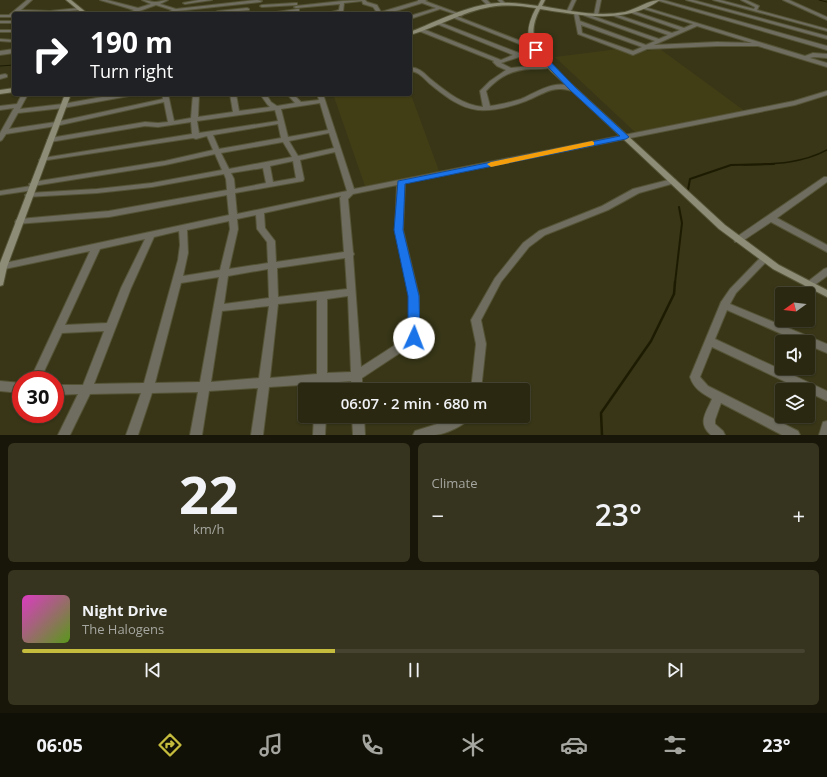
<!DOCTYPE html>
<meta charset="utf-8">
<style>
:root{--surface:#2a2811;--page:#36341f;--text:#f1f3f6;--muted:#a5a69f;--line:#464431;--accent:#c5bc3d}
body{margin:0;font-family:"Open Sans",sans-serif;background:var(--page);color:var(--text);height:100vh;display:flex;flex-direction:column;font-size:15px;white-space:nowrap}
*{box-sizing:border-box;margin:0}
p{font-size:13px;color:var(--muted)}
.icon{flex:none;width:22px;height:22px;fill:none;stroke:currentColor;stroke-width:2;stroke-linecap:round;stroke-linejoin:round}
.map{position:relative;height:435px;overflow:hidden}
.sheet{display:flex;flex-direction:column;gap:8px;padding:8px;background:#171609;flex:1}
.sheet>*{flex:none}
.top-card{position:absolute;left:12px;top:12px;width:400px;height:84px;border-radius:4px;box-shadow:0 1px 3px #0004,0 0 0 1px var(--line);background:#202124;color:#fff;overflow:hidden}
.needle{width:26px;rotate:255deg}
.fabs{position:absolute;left:775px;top:287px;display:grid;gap:8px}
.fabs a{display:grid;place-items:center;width:40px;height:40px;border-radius:4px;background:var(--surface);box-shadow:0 1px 3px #0004,0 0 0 1px var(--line);font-size:20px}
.speed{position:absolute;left:12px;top:371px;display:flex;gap:8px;font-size:20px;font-weight:700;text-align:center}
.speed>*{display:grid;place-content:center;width:52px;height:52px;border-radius:50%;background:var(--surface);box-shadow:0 1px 3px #0004,0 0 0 1px var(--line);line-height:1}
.speed .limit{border:6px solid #d22;background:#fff;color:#111}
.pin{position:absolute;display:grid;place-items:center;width:34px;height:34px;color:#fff;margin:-17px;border-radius:8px;box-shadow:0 2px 6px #0006}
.me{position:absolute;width:44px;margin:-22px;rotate:2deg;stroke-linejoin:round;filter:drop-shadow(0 0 3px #0008)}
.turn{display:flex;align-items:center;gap:14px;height:84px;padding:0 12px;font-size:18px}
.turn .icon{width:52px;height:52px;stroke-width:2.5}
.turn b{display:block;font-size:28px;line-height:34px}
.big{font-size:30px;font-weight:600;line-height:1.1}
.sheet .tile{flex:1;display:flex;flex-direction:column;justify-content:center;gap:6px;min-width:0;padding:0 14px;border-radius:6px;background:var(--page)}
.sheet .dial{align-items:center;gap:0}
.dial b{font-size:52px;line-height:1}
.song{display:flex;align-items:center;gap:12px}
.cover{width:48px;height:48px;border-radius:6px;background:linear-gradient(135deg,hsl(310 70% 55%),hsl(90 70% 35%))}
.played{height:4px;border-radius:2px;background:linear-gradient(90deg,var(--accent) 40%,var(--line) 40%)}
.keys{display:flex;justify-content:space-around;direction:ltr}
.heat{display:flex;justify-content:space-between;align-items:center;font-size:22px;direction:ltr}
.sheet .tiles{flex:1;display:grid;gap:8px;grid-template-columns:1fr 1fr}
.tile:last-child{grid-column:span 2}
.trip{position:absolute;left:298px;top:383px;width:232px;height:40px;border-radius:4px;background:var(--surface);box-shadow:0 1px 3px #0004,0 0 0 1px var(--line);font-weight:600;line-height:40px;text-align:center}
.tabs{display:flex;height:64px;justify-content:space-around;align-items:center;background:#111007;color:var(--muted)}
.tabs .icon{width:28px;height:28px}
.tabs .current{color:var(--accent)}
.tabs b{font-size:18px;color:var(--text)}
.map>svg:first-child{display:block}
</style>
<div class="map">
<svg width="827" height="435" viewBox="0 0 827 435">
<rect width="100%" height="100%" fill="#383617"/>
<!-- built -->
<g fill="#413e16">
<polygon points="618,49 633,53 660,49 746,112 635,132 555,57"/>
<polygon points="410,92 439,171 365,186 333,94 410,94"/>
</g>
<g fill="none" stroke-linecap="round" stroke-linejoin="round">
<!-- stream-far3 -->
<g stroke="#1d1b02" stroke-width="1">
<polyline points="819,0 827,2"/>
<polyline points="0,66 14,65"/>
</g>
<!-- stream-far2 -->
<path stroke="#1d1b02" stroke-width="1.5" d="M 744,165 C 773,164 801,164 827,150"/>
<!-- stream-far1 -->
<g stroke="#1d1b02" stroke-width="2">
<polyline points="688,190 690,179 731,165 774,164"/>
<polyline points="675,283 682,223 679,207"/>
</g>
<!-- stream -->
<polyline stroke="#1d1b02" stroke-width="2.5" points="602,435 601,413 651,341 674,294 675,282"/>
<!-- street casing -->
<g stroke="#555336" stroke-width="2">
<g id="street">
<polygon points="27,0 32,0 21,10 50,11 79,8 81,9 79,10 50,13 17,12 12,17 0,17 0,15 9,15"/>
<path d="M 100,0 L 107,0 L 138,8 L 151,4 L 142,0 C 147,0 151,2 155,2 C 159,2 164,0 168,0 L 160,4 L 176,9 L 257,0 L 262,1 L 260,2 L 177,11 L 171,14 L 165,14 L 172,10 L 156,5 L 131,14 L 125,14 L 134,10 Z"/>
<polygon points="199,0 212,0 185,4 183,3"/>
<polygon points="365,0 367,2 377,5 381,12 418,1 418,0 427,0 425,1 463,15 461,16 440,9 410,19 410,16 436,8 422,3 386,14 378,14 373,7 363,4 362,1 344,3 343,12 324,14 339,10 340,4 296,8 294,7 296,6 342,1"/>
<polygon points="482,0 487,0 492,5 488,6"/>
<polygon points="498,0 502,0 506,4 502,5"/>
<polygon points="572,0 576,0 570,13 566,13"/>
<polygon points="597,0 601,0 598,15 596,16 594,15"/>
<polygon points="656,0 663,0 827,46 827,50"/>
<polygon points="686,0 693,0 827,36 827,39"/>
<polygon points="713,0 720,0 754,9 755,7 741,0 746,0 759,6 757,10 827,29 827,31"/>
<polygon points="783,0 789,0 827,17 827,20"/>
<polygon points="295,3 297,3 297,5 262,7 260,6 262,5"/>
<path d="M 641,6 L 805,56 L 813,53 L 827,54 L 827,58 L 814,57 L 810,58 L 827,63 L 827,67 L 758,46 L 717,46 L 647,49 L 633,55 L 578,34 L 574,13 L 576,12 L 578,13 L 580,21 L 646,45 L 655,41 L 580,14 L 584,13 L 659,39 L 668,35 L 611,15 L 615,14 L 672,33 L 680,30 L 629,12 L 633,11 L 684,28 L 693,24 L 641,8 ZM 581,25 L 642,47 L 633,51 L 582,33 ZM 697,26 L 752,43 L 717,42 L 654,45 Z"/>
<polygon points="247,8 249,9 249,10 218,13 216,12 218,11"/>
<polygon points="297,9 299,9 299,11 276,14 263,14"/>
<polygon points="456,16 536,47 537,48 532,49 454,18 454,16"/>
<rect x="0" y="21" width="14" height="2"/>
<path d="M 439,22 L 519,53 L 539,52 L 542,54 L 539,56 L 519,57 L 501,63 L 511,68 L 550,64 L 553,66 C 547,70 538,69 531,69 C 511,70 499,77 486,91 L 490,106 C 500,105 511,102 521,99 C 537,92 558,77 575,89 L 572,91 C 552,85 544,94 526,101 C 510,107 494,111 478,110 C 459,108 444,95 430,84 C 423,78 420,72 410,71 L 410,67 C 423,69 424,74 433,81 C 448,93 463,105 483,107 L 480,91 L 490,81 L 506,70 L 497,66 L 493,62 L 494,61 L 419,31 L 419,29 L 423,29 L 501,60 L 513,55 L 437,24 L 437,23 Z"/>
<rect x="0" y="30" width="14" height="2"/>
<polygon points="0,39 14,40 14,42 0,41"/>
<polygon points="14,49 14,53 0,55 0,51"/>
<polygon points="5,74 7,75 7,77 0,79 0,75"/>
<path d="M 827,91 L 827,95 L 795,105 L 405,183 L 403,230 L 419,296 L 419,338 L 418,341 L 362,378 L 362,390 L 352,390 L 351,381 L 327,383 L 327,390 L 317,390 L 317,384 L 269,387 L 263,435 L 251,435 L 258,388 L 209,391 L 202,435 L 190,435 L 198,392 L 152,393 L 138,435 L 126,435 L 141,393 L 90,394 L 70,435 L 58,435 L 78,394 L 55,395 L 55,385 L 83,385 L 104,331 L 62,333 L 40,380 L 30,380 L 90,251 L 0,270 L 0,264 L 229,215 L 227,195 L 109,217 L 16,224 L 15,222 L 16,220 L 19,219 L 109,211 L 227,190 L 226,179 L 224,174 L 152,187 L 97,193 L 26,197 L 25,195 L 29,193 L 97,189 L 152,183 L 222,170 L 215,154 L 165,165 L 33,186 L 30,186 L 29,184 L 33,182 L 165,161 L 213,150 L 207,136 L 196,139 L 193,138 L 41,161 L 39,160 L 43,158 L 192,134 L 191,122 L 158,127 L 145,126 L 50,142 L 47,140 L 50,138 L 145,122 L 158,123 L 168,122 L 164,102 L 56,126 L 6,134 L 2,140 L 0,141 L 0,133 L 14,108 L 0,110 L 0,106 L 17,104 L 22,94 L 28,94 L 20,109 L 63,104 L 119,94 L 132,94 L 129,96 L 63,108 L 18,113 L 9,129 L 56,122 L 163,99 L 162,94 L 168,94 L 174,121 L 191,118 L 193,94 L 199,94 L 198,117 L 233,112 L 230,94 L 236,94 L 239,111 L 270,107 L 267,104 L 260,94 L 266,94 L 271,102 L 277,106 L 295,103 L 287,94 L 293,94 L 301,102 L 319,100 L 317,94 L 323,94 L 354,189 L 794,101 ZM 320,103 L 328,130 L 288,137 L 281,109 ZM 275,110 L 278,121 L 199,133 L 197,121 ZM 278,124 L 281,138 L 219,149 L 213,135 ZM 329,133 L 334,148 L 298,156 L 289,141 ZM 283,142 L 292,157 L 229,169 L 221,153 ZM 335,152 L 347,191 L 237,214 L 235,193 L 303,181 L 304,179 L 300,160 ZM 293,161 L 296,178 L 273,182 L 270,166 ZM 263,168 L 266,183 L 235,189 L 234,179 L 231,173 ZM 397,185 L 395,230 L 409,296 L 409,336 L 361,367 L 353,256 L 354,254 L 353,252 L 348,199 L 353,194 ZM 341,196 L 340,198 L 344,252 L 276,262 L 275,241 L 265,228 L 264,213 ZM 256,215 L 257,229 L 267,242 L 268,263 L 229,269 L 238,229 L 237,219 ZM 229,221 L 230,229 L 220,270 L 183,276 L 188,253 L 187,230 ZM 179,231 L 180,245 L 178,260 L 144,383 L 94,384 L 131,288 L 154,237 ZM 145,239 L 121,288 L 107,323 L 65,325 L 100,249 ZM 345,258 L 347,289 L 278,297 L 277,268 ZM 268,269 L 269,298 L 224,304 L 228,276 ZM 219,277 L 200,382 L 155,383 L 181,283 ZM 348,296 L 351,372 L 327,373 L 327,299 ZM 317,300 L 317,374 L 270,378 L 278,304 ZM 269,306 L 259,378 L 211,382 L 222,311 Z"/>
<polygon points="824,177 827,177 827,182 777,218 827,245 827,252 771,222 741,242 735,242 734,240 735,238"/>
<polygon points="672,179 675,179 676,181 675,183 639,193 608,210 545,235 529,247 501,282 481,320 486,344 481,390 471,390 476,344 471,320 495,278 523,243 539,231 602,206 633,189"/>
<polygon points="31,186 35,188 34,190 0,195 0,191"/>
<path d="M 764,256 L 767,257 L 768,259 L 767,261 L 736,293 L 730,304 L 827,344 L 827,353 L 808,345 L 808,342 L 800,342 L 727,310 L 715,339 L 827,391 L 827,401 L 808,392 L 808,390 L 803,390 L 712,347 L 700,377 L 708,386 L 798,431 L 800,435 L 782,435 L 721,403 L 715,420 L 715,424 L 723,431 L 725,435 L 711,435 C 697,423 706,413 712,399 C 702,393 694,389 690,377 L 721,302 L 730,289 L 761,257 Z"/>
<polygon points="827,268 827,276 812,287 806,287 804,285 806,283 824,269"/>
<polygon points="0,381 21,383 21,393 0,391"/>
<polygon points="314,416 326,416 325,435 313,435"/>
<polygon points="352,416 364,416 365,435 353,435"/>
<path d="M 455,416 L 471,416 C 466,425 446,434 435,435 C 428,435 420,435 413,435 L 415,431 L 450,420 Z"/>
<polygon points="827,421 827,435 819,435 823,422"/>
</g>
</g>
<!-- secondary casing -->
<g stroke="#555336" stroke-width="2">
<g id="secondary">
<polygon points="66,0 71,0 88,14 83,14"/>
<path d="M 541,0 L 545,0 L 542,6 C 570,11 597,17 625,12 C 637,9 648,0 660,0 C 625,25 580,15 540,9 C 526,36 536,48 555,69 L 725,225 L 779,265 L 827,290 L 827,297 L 773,269 L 719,229 L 551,71 C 531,49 520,38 536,8 C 521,6 505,4 490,7 C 462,12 437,27 410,35 L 410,32 C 438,21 467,5 498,3 C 511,2 525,4 538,6 Z"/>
<polygon points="14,88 14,92 0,94 0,90"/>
<polygon points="65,94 71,94 7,267 3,285 0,286 0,263"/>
</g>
</g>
<!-- street -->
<use href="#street" fill="#6e6d5f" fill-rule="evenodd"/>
<!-- secondary -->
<use href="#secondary" fill="#8d8c76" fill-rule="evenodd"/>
</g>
<!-- route -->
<polygon fill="#1a73e8" stroke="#114b97" points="534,49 538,49 575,87 629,137 626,139 405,184 403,230 419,296 420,338 418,341 410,341 408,338 408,296 394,230 398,181 620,136 570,90 534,52"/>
<!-- slow -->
<polygon fill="#f59e0b" points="592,141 594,142 594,145 491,167 487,164 491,162"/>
</svg>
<div class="fabs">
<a><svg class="needle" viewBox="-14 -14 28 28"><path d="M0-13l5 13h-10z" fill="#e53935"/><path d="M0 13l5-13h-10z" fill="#a5a69f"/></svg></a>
<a><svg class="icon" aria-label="sound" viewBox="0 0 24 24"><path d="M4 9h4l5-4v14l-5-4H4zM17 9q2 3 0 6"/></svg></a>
<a><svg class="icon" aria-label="layers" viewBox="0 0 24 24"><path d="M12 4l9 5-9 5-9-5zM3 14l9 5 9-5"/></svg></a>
</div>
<div class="speed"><div class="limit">30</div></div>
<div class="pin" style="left:536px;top:50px;background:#d93025"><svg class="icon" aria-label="arrive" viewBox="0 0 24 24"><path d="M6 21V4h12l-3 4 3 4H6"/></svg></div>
<svg class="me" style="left:414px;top:338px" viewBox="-20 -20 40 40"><circle r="19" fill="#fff"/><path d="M0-13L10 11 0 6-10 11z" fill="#1a73e8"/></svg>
<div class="trip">06:07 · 2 min · 680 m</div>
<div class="top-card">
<div class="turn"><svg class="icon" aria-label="right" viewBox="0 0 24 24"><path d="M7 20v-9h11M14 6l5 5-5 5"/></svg><div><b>190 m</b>Turn right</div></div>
</div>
</div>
<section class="sheet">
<div class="tiles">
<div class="tile dial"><b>22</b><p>km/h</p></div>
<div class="tile"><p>Climate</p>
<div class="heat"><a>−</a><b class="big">23°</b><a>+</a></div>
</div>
<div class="tile">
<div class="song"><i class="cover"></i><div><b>Night Drive</b><p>The Halogens</p></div></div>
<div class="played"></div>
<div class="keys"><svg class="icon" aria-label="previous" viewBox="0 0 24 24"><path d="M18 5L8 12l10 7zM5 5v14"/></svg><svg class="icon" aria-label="pause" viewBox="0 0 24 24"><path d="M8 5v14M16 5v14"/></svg><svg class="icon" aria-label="next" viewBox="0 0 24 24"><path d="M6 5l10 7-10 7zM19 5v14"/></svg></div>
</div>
</div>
</section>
<nav class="tabs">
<b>06:05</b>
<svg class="icon current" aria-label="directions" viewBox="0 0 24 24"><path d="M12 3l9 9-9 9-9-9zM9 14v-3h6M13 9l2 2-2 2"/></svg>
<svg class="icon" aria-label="music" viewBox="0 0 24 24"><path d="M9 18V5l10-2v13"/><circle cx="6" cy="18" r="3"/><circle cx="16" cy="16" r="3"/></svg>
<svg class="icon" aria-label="phone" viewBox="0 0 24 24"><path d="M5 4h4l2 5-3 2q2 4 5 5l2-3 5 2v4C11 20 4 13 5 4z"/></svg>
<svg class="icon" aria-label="climate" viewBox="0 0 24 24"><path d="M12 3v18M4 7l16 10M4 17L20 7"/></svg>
<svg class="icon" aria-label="car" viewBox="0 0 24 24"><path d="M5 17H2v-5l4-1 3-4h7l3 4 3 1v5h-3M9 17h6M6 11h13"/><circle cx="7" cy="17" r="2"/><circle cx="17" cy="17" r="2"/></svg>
<svg class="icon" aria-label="filters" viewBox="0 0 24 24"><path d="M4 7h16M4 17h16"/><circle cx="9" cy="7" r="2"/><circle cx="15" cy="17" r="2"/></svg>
<b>23°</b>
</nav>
